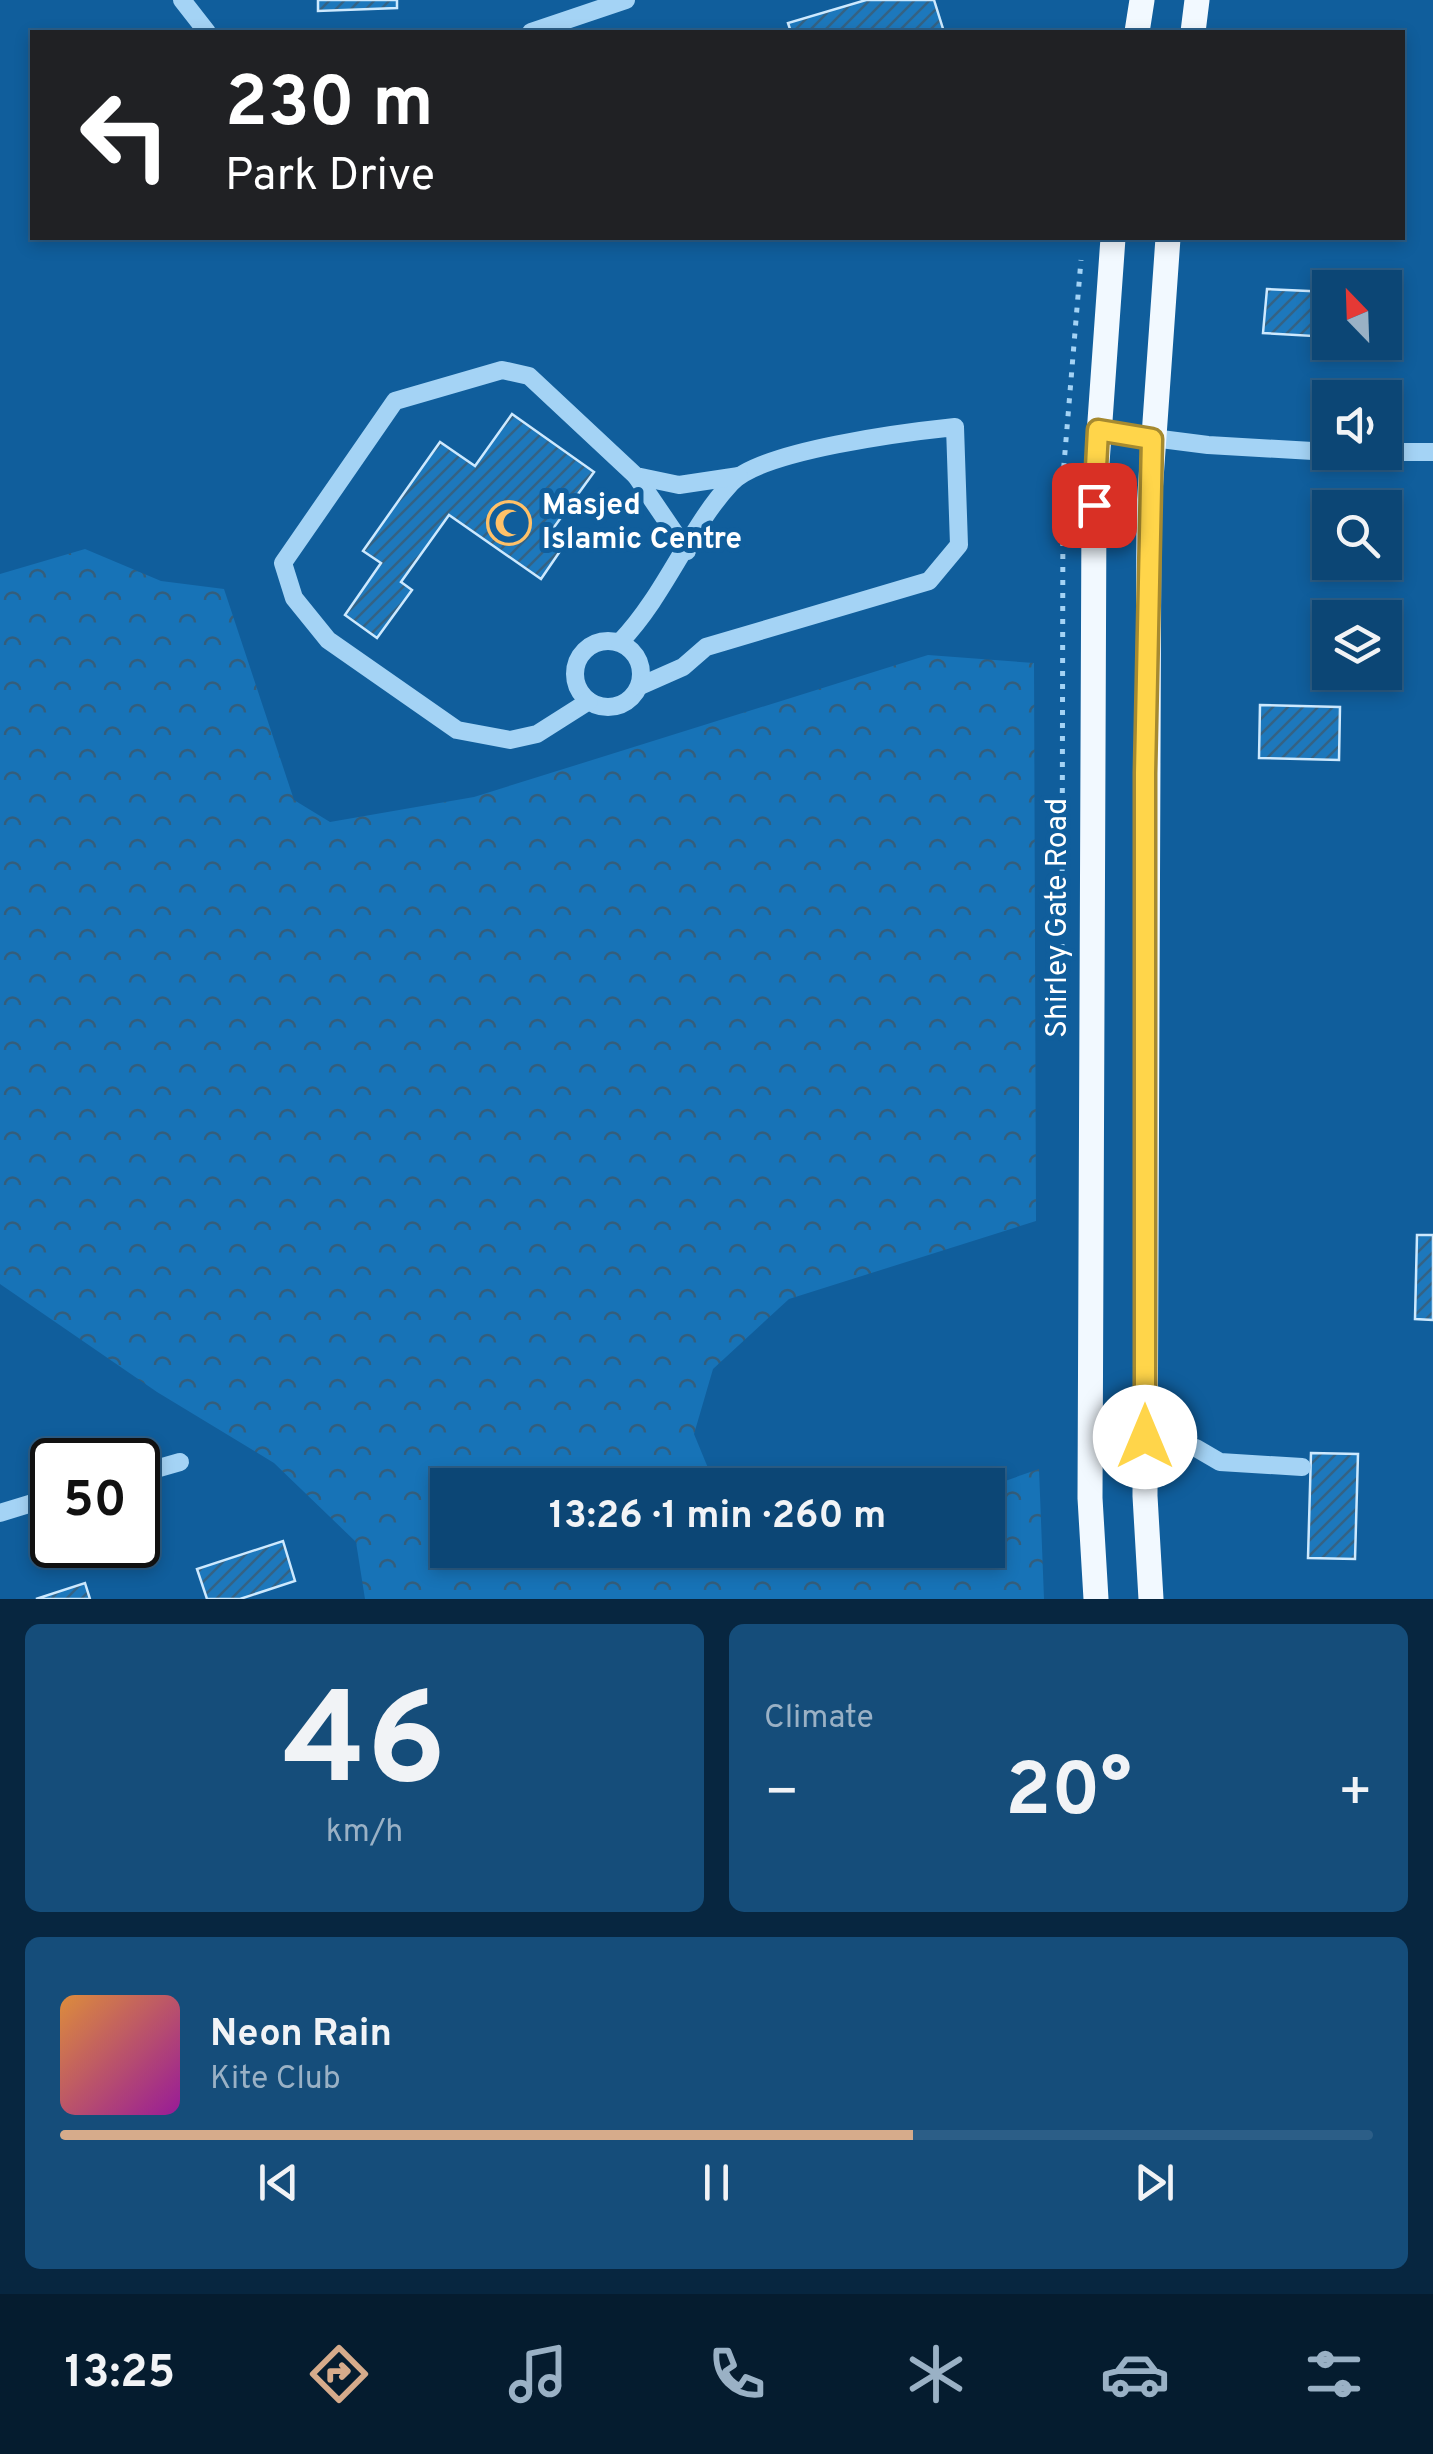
<!DOCTYPE html>
<meta charset="utf-8">
<style>
:root{--surface:#0c4675;--page:#154d7a;--text:#f1f3f6;--muted:#9ab1c5;--line:#2c5e87;--accent:#d6ab8b}
body{margin:0;font-family:Overpass,sans-serif;background:var(--page);color:var(--text);height:100vh;display:flex;flex-direction:column;font-size:38px;white-space:nowrap}
*{box-sizing:border-box;margin:0}
p{font-size:32px;color:var(--muted)}
.icon{flex:none;width:55px;height:55px;fill:none;stroke:currentColor;stroke-width:2;stroke-linecap:round;stroke-linejoin:round}
.map{position:relative;height:1599px;overflow:hidden}
.side{display:flex;flex-direction:column;gap:25px;padding:25px;background:#072640;flex:1}
.side>*{flex:none}
.banner{position:absolute;left:30px;top:30px;width:1375px;height:210px;border-radius:0px;box-shadow:0 5px 15px #0003,0 0 0 2px var(--line);background:#202124;color:#fff;overflow:hidden}
.needle{width:65px;rotate:337deg}
.fabs{position:absolute;left:1312px;top:270px;display:grid;gap:20px}
.fabs a{display:grid;place-items:center;width:90px;height:90px;border-radius:0px;background:var(--surface);box-shadow:0 5px 15px #0003,0 0 0 2px var(--line);font-size:50px}
.speed{position:absolute;left:30px;top:1438px;display:flex;gap:20px;font-size:50px;font-weight:700;text-align:center}
.speed>*{display:grid;place-content:center;width:130px;height:130px;border-radius:50%;background:var(--surface);box-shadow:0 5px 15px #0003,0 0 0 2px var(--line);line-height:1}
.speed .limit{border:5px solid #111;border-radius:15px;background:#fff;color:#111}
.pin{position:absolute;display:grid;place-items:center;width:85px;height:85px;color:#fff;margin:-42px;border-radius:20px;box-shadow:0 5px 15px #0006}
.me{position:absolute;width:110px;margin:-55px;rotate:0deg;stroke-linejoin:round;filter:drop-shadow(0 0 8px #0008)}
.turn{display:flex;align-items:center;gap:35px;height:210px;padding:0 30px;font-size:45px}
.turn .icon{width:130px;height:130px;stroke-width:2.5}
.turn b{display:block;font-size:70px;line-height:85px}
.big{font-size:75px;font-weight:700;line-height:1.1}
.side .card{flex:1;display:flex;flex-direction:column;justify-content:center;gap:15px;min-width:0;padding:0 35px;border-radius:15px;background:var(--page)}
.side .dial{align-items:center;gap:0}
.dial b{font-size:130px;line-height:1}
.song{display:flex;align-items:center;gap:30px}
.cover{width:120px;height:120px;border-radius:15px;background:linear-gradient(135deg,hsl(30 70% 55%),hsl(300 70% 35%))}
.played{height:10px;border-radius:5px;background:linear-gradient(90deg,var(--accent) 65%,var(--line) 65%)}
.keys{display:flex;justify-content:space-around;direction:ltr}
.heat{display:flex;justify-content:space-between;align-items:center;font-size:55px;direction:ltr}
.side .tiles{flex:1;display:grid;gap:25px;grid-template-columns:1fr 1fr}
.card:last-child{grid-column:span 2}
.trip{position:absolute;left:430px;top:1468px;width:575px;height:100px;border-radius:0px;background:var(--surface);box-shadow:0 5px 15px #0003,0 0 0 2px var(--line);font-weight:700;line-height:100px;text-align:center}
.dock{display:flex;height:160px;justify-content:space-around;align-items:center;background:#051c2f;color:var(--muted)}
.dock .icon{width:70px;height:70px}
.dock .active{color:var(--accent)}
.dock b{font-size:45px;color:var(--text)}
.map>svg:first-child{display:block}
</style>
<div class="map">
<svg width="1433" height="1599" viewBox="0 0 1433 1599">
<defs>
<pattern id="forest-crowns" width="20" height="18" patternUnits="userSpaceOnUse" patternTransform="scale(2.5)"><rect width="20" height="18" fill="#1773b7"/><path d="M2 6a3 3 0 1 1 6 0M12 15a3 3 0 1 1 6 0" fill="none" stroke="#345e7c"/></pattern>
<pattern id="building-hatch" width="6" height="6" patternUnits="userSpaceOnUse" patternTransform="scale(2.5)"><rect width="6" height="6" fill="#1d78bc"/><path d="M-1 1l2-2M0 6l6-6M5 7l2-2" fill="none" stroke="#346284"/></pattern>
</defs>
<rect width="100%" height="100%" fill="#105e9c"/>
<!-- forest -->
<polygon fill="url(#forest-crowns)" points="85,549 161,581 224,589 294,800 330,822 474,797 928,655 1034,663 1036,1221 789,1299 713,1369 694,1434 715,1485 448,1485 448,1550 988,1550 988,1487 1039,1469 1044,1599 365,1599 356,1542 274,1463 157,1392 0,1284 0,574"/>
<!-- building -->
<g fill="url(#building-hatch)" stroke="#cde9fe" stroke-width="2.5">
<polygon points="318,0 397,0 397,8 318,11"/>
<polygon points="866,0 934,0 944,32 791,32 788,23"/>
<polygon points="1267,289 1330,292 1330,337 1263,333"/>
<polygon points="512,414 594,472 552,530 567,541 541,579 449,515 401,582 412,590 377,638 345,615 381,563 363,551 440,442 475,466"/>
<polygon points="1260,705 1340,707 1339,760 1259,758"/>
<polygon points="1417,1235 1433,1235 1433,1320 1415,1319"/>
<polygon points="1311,1453 1358,1454 1355,1559 1308,1558"/>
<polygon points="283,1541 295,1581 240,1599 207,1599 197,1569"/>
<polygon points="85,1583 90,1599 36,1599"/>
</g>
<g fill="none" stroke-linecap="round" stroke-linejoin="round">
<!-- path -->
<polyline stroke="#a4d3f5" stroke-width="5" stroke-dasharray="5 8" stroke-linecap="butt" points="1062,949 1063,476 1081,260"/>
<!-- minor -->
<g stroke="#a4d3f5" stroke-width="18">
<polyline points="182,0 207,32"/>
<polyline points="531,32 626,0"/>
<polyline points="1098,431 1208,445 1330,452"/>
<polyline points="1385,452 1433,452"/>
<polyline points="636,476 687,551"/>
<circle cx="608" cy="674" r="33"/>
<path d="M 620,642 C 666,594 689,528 731,483 C 762,450 907,432 955,427 L 959,545 L 929,581 L 706,647 L 683,667 L 640,686"/>
<polyline points="589,701 537,734 510,740 457,730 328,640 294,598 283,563 395,401 502,370 529,376 636,476 679,485 739,476"/>
<polyline points="1145,1437 1196,1448 1220,1462 1302,1467"/>
<polyline points="138,1474 180,1462"/>
<polyline points="0,1513 52,1497"/>
</g>
<!-- major -->
<g stroke="#f2f9ff" stroke-width="25">
<polyline points="1137,32 1142,0"/>
<polyline points="1193,32 1197,0"/>
<polyline points="1096,1599 1090,1498 1094,505 1113,238"/>
<polyline points="1151,1599 1145,1496 1149,507 1168,238"/>
</g>
</g>
<g fill="none" stroke-linecap="round" stroke-linejoin="round">
<!-- route casing -->
<g stroke="#a68a30" stroke-width="25">
<polyline id="route" points="1094,505 1098,430 1152,439 1145,773 1145,1437"/>
</g>
<!-- route -->
<use href="#route" stroke="#ffd54a" stroke-width="18"/>
</g>
<!-- icons -->
<defs>
<g id="mosque-ring" transform="scale(2.25)"><circle r="9.5" fill="#105e9c" stroke="#ffc168" stroke-width="1.5"/><path d="M3.5-4.9A6 6 0 1 0 3.5 4.9A5 5 0 1 1 3.5-4.9Z" fill="#ffc168"/></g>
</defs>
<g fill-rule="evenodd">
<use href="#mosque-ring" x="509" y="523"/>
</g>
<g text-anchor="middle" dominant-baseline="central" stroke-width="10" stroke-linejoin="round" paint-order="stroke">
<!-- poi labels -->
<g font-size="30" font-weight="bold" fill="#fff" stroke="#105e9c" text-anchor="start">
<text x="542" y="506">Masjed<tspan x="542" dy="34">Islamic Centre</tspan></text>
</g>
<!-- street labels -->
<g font-size="30" fill="#fff" stroke="#105e9c">
<text transform="translate(1058 918) rotate(-90)">Shirley Gate Road</text>
</g>
</g>
</svg>
<div class="fabs">
<a><svg class="needle" viewBox="-14 -14 28 28"><path d="M0-13l5 13h-10z" fill="#e53935"/><path d="M0 13l5-13h-10z" fill="#9ab1c5"/></svg></a>
<a><svg class="icon" aria-label="sound" viewBox="0 0 24 24"><path d="M4 9h4l5-4v14l-5-4H4zM17 9q2 3 0 6"/></svg></a>
<a><svg class="icon" aria-label="search" viewBox="0 0 24 24"><circle cx="10" cy="10" r="6"/><path d="M15 15l6 6"/></svg></a>
<a><svg class="icon" aria-label="layers" viewBox="0 0 24 24"><path d="M12 4l9 5-9 5-9-5zM3 14l9 5 9-5"/></svg></a>
</div>
<div class="speed"><div class="limit">50</div></div>
<div class="pin" style="left:1094px;top:505px;background:#d93025"><svg class="icon" aria-label="arrive" viewBox="0 0 24 24"><path d="M6 21V4h12l-3 4 3 4H6"/></svg></div>
<svg class="me" style="left:1145px;top:1437px" viewBox="-20 -20 40 40"><circle r="19" fill="#fff"/><path d="M0-13L10 11 0 6-10 11z" fill="#ffd54a"/></svg>
<div class="trip">13:26 · 1 min · 260 m</div>
<div class="banner">
<div class="turn"><svg class="icon" aria-label="left" viewBox="0 0 24 24"><path d="M17 20v-9H6M10 6l-5 5 5 5"/></svg><div><b>230 m</b>Park Drive</div></div>
</div>
</div>
<section class="side">
<div class="tiles">
<div class="card dial"><b>46</b><p>km/h</p></div>
<div class="card"><p>Climate</p>
<div class="heat"><a>−</a><b class="big">20°</b><a>+</a></div>
</div>
<div class="card">
<div class="song"><i class="cover"></i><div><b>Neon Rain</b><p>Kite Club</p></div></div>
<div class="played"></div>
<div class="keys"><svg class="icon" aria-label="previous" viewBox="0 0 24 24"><path d="M18 5L8 12l10 7zM5 5v14"/></svg><svg class="icon" aria-label="pause" viewBox="0 0 24 24"><path d="M8 5v14M16 5v14"/></svg><svg class="icon" aria-label="next" viewBox="0 0 24 24"><path d="M6 5l10 7-10 7zM19 5v14"/></svg></div>
</div>
</div>
</section>
<nav class="dock">
<b>13:25</b>
<svg class="icon active" aria-label="directions" viewBox="0 0 24 24"><path d="M12 3l9 9-9 9-9-9zM9 14v-3h6M13 9l2 2-2 2"/></svg>
<svg class="icon" aria-label="music" viewBox="0 0 24 24"><path d="M9 18V5l10-2v13"/><circle cx="6" cy="18" r="3"/><circle cx="16" cy="16" r="3"/></svg>
<svg class="icon" aria-label="phone" viewBox="0 0 24 24"><path d="M5 4h4l2 5-3 2q2 4 5 5l2-3 5 2v4C11 20 4 13 5 4z"/></svg>
<svg class="icon" aria-label="climate" viewBox="0 0 24 24"><path d="M12 3v18M4 7l16 10M4 17L20 7"/></svg>
<svg class="icon" aria-label="car" viewBox="0 0 24 24"><path d="M5 17H2v-5l4-1 3-4h7l3 4 3 1v5h-3M9 17h6M6 11h13"/><circle cx="7" cy="17" r="2"/><circle cx="17" cy="17" r="2"/></svg>
<svg class="icon" aria-label="filters" viewBox="0 0 24 24"><path d="M4 7h16M4 17h16"/><circle cx="9" cy="7" r="2"/><circle cx="15" cy="17" r="2"/></svg>
</nav>
